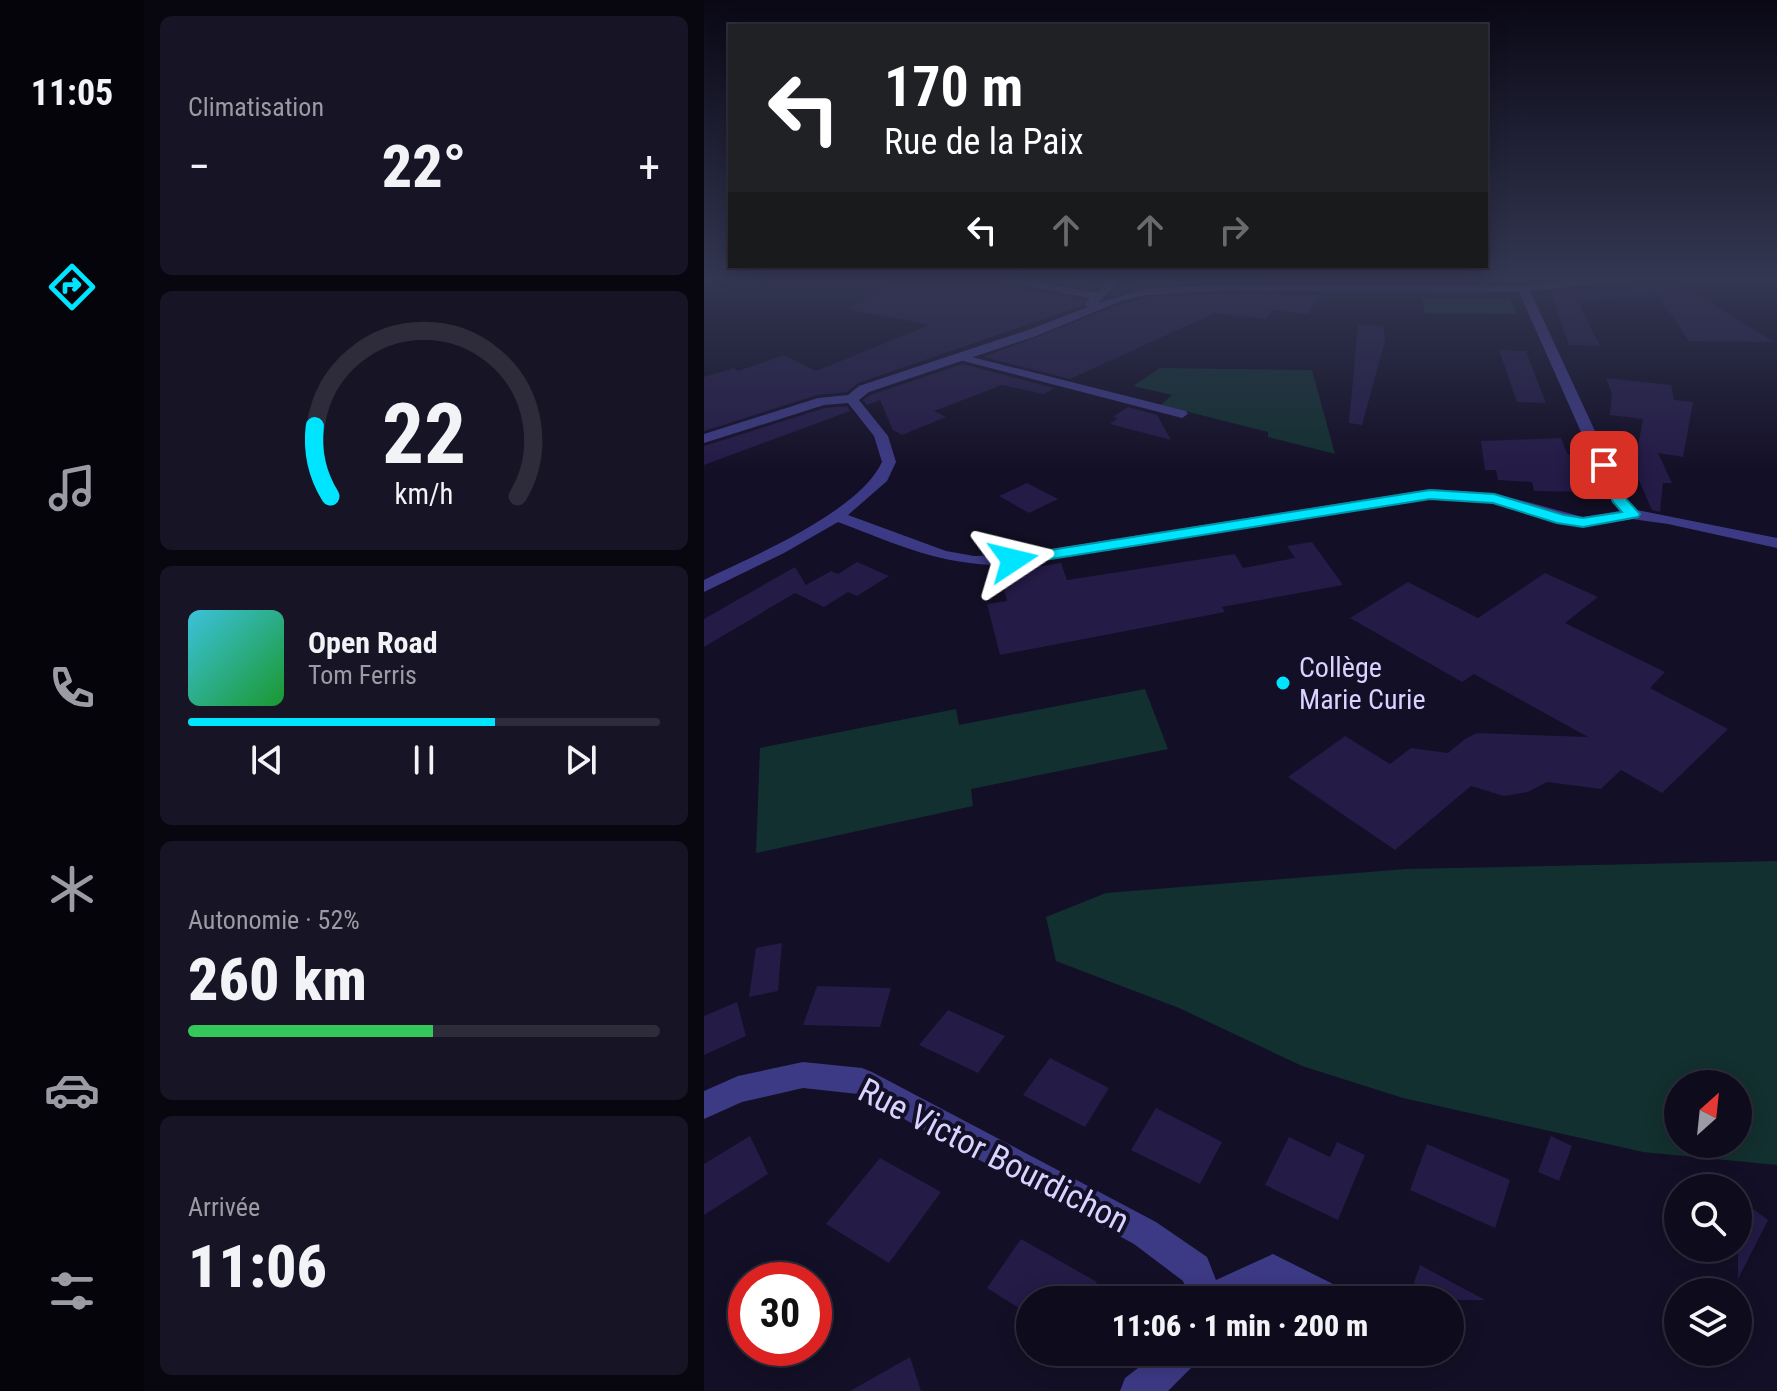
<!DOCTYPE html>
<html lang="fr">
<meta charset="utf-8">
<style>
:root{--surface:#0e0b1c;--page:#171425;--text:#f1f3f6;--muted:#9b9ba3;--line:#2e2b3b;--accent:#00e5ff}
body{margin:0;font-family:"Roboto Condensed",sans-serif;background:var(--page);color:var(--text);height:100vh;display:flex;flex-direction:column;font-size:30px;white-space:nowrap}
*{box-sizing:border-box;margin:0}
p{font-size:26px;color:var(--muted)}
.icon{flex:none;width:44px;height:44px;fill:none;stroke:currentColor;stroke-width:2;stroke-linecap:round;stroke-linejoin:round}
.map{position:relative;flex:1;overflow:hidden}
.drawer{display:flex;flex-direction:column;gap:16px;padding:16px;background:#08060f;width:560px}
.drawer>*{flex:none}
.hud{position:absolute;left:24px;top:24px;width:760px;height:244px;border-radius:0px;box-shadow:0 4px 20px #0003,0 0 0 2px var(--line);background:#202124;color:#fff;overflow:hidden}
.needle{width:52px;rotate:27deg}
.fabs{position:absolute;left:960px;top:1070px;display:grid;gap:16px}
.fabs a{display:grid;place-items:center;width:88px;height:88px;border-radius:50%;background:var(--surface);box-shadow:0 4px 20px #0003,0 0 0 2px var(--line);font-size:40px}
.speed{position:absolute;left:24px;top:1262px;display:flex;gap:16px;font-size:40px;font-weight:700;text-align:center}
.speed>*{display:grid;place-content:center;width:104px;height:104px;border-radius:50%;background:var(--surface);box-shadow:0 4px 20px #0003,0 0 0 2px var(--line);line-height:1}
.speed .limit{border:12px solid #d22;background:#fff;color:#111}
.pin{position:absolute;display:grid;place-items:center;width:68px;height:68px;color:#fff;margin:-34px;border-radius:16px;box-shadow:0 4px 12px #0006}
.me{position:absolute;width:88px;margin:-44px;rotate:80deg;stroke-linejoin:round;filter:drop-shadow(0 0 6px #0008)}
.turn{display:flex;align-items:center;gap:28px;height:168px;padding:0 24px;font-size:36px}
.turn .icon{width:104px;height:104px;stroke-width:2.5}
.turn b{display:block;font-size:56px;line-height:68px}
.lanes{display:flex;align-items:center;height:76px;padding:0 24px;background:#0003;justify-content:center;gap:40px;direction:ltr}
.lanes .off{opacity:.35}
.big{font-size:60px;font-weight:800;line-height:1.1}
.drawer .tile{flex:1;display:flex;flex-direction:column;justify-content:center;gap:12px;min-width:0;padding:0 28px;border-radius:12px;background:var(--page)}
.drawer .dial{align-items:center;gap:0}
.dial svg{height:208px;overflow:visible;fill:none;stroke:var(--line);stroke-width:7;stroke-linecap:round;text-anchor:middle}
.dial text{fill:var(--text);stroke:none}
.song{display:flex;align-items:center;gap:24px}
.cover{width:96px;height:96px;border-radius:12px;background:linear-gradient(135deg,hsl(190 70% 55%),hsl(130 70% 35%))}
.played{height:8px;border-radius:4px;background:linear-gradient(90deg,var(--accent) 65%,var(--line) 65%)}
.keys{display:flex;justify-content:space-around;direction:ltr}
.heat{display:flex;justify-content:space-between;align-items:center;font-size:44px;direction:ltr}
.charge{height:12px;border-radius:6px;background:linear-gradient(90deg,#34c759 52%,var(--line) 0)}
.trip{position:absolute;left:312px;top:1286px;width:448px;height:80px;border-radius:40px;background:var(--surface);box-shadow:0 4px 20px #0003,0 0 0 2px var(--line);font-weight:800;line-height:80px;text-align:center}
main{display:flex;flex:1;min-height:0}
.tab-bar{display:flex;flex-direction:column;width:144px;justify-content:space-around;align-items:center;background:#06040b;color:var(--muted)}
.tab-bar .icon{width:56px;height:56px}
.tab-bar .on{color:var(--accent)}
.tab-bar b{font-size:36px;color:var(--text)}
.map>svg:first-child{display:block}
</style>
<main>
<nav class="tab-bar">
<b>11:05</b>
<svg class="icon on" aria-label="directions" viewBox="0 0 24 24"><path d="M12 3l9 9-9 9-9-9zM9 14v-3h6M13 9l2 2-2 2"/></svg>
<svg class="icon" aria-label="music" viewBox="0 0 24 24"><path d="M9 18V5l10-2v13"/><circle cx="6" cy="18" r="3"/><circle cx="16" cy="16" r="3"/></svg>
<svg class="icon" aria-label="phone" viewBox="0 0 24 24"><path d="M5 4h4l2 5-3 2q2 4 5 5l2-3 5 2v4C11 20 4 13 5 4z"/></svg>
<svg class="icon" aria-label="climate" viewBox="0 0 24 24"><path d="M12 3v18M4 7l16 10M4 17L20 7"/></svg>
<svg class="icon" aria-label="car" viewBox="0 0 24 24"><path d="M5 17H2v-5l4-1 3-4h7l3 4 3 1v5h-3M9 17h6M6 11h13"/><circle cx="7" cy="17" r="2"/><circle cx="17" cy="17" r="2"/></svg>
<svg class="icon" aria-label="filters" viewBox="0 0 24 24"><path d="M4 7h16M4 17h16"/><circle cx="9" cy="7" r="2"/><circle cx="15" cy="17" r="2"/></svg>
</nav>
<section class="drawer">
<div class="tile"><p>Climatisation</p>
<div class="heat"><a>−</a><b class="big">22°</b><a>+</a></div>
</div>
<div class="tile dial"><svg viewBox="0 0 100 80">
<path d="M14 69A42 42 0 1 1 86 69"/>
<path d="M14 69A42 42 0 0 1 8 42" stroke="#00e5ff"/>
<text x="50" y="56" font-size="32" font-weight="700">22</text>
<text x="50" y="72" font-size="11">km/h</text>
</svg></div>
<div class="tile">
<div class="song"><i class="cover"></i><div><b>Open Road</b><p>Tom Ferris</p></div></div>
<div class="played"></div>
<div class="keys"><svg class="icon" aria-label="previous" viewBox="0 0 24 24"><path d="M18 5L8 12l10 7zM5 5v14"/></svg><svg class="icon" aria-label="pause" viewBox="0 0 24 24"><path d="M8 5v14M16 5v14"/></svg><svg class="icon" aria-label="next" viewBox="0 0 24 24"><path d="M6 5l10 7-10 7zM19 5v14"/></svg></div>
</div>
<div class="tile"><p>Autonomie · 52%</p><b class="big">260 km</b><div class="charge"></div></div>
<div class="tile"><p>Arrivée</p><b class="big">11:06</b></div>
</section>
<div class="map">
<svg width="1073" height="1391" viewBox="0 0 1073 1391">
<rect width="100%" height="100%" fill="#130f26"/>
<!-- green -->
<g fill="#12302f" fill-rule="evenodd">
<polygon points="717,298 806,298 813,314 721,313"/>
<polygon points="456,368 608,370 631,454 564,437 564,432 457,405 468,395 429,386"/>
<polygon points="441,689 464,749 267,789 269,806 52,853 56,748 252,709 255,725"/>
<path d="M 1073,861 L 1073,1165 L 939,1152 L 699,1098 L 598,1066 L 475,1008 L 352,961 L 342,917 L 402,893 L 702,869 ZM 1034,1084 L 1034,1144 L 974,1144 L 974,1084 Z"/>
</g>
<!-- building -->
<g fill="#241b47">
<polygon points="205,277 259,286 259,277 269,277 271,280 380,300 378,306 154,383 143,392 113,395 0,431 0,377 30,368 34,371 80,355 112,371 226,325 143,309"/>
<polygon points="314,277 405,277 391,289"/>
<polygon points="423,277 616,277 616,282 516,282 441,286 404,297"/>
<polygon points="944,277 966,277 1070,342 985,341 953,294 874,302 896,346 865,345 846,292 936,283"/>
<polygon points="516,294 616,295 604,314 568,310 562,319 511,313 366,379 279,357 418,304 441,298"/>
<polygon points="654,325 679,326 681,341 658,425 645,423"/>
<polygon points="795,350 822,351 842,403 813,402"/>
<polygon points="259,364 350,388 340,394 298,385 230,411 242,417 198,435 189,430 176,400 163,405 159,400 166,395"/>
<polygon points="902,378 967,385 970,400 989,402 979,457 954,453 968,483 959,483 956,512 948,510 930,469 939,419 906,415 908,393"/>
<polygon points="143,406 146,411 0,465 0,446 121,408"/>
<polygon points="424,407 453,415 467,440 406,424 414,418 409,417"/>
<polygon points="857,438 864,455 870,455 884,492 830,491 828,482 794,480 792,470 781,470 777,441"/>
<polygon points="323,483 354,499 325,513 295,496"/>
<polygon points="608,542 639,585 518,607 521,612 296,655 283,604 303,601 296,573 357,563 363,580 531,554 539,568 591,558 583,546"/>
<polygon points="153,562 185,576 153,596 144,592 120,607 91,593 0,647 0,619 91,567 102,585 127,571 134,574"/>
<polygon points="841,573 894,597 861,623 961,672 946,688 1024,729 958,793 917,770 897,789 843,782 824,792 800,796 767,786 691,850 584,777 641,736 686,764 707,748 744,753 761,739 773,733 884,737 770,674 758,682 646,618 704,582 774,618"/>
<polygon points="78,943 74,991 45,997 52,948"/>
<polygon points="113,986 187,988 176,1027 99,1025"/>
<polygon points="33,1002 42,1036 0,1055 0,1016"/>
<polygon points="244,1010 301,1036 274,1073 215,1045"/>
<polygon points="346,1058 405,1088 381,1127 319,1095"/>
<polygon points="452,1108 518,1142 496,1184 427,1150"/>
<polygon points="46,1136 64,1174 0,1215 0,1164"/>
<polygon points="847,1136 868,1146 855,1181 834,1172"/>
<polygon points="585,1137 626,1157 633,1142 661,1155 634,1220 561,1185"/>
<polygon points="723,1144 806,1180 791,1228 706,1190"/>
<polygon points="176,1158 237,1192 185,1263 122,1224"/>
<polygon points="1034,1198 1064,1220 1034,1279"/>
<polygon points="317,1239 393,1282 383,1300 326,1300 326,1315 283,1288"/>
<polygon points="716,1265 781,1300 704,1300"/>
<polygon points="206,1357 217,1391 146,1391"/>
</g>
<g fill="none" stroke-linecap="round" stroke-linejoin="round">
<!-- lane -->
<polygon fill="#3d3a85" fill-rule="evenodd" points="256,354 482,411 484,414 478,418 252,359 252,355"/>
<!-- street -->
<g fill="#3d3a85" fill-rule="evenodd">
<path d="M 272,277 L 296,277 L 392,292 L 409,277 L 420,277 L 394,303 L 441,289 L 516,285 L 818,286 L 906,277 L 941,277 L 936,280 L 826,291 L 923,500 L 933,510 L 1073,538 L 1073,548 L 964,524 L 928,519 L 879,527 L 852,522 L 789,503 L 726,499 L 309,565 C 239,567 198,546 134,522 L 80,553 L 0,592 L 0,580 C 49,556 155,512 178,462 L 170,436 L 144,403 L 120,405 L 0,443 L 0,434 L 114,398 L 144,395 L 155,386 L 324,330 L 384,307 L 380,304 L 386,298 ZM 516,291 L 815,292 L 908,502 L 916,511 L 879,517 L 790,493 L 726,489 L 309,555 L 270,556 L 242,551 L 144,515 L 183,481 L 192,462 L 184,436 L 155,400 L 165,392 L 332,336 L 417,301 L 441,295 Z"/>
<polygon points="99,1062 158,1068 168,1072 452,1222 503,1257 512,1280 569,1254 637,1288 642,1300 591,1300 568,1288 543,1300 487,1300 479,1281 430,1244 154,1094 99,1088 38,1102 0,1119 0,1091 34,1076"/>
<polygon points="455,1352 496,1352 491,1364 464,1391 416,1391 421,1378"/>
</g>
</g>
<!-- sky -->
<linearGradient id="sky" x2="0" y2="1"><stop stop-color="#0a0815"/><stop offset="0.59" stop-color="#333752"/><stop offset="1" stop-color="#333752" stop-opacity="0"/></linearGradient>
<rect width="1073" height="472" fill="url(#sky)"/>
<!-- route -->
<polygon fill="#00e5ff" stroke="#0095a6" stroke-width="2" points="895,462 905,462 923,500 936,514 934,517 879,527 853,523 789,503 726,499 309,565 301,560 309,556 726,490 790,494 860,515 879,518 918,512 909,502 893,465"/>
<!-- markers -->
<circle fill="#00e5ff" stroke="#130f26" stroke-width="3" cx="579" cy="683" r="8"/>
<g text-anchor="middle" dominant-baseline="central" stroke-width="8" stroke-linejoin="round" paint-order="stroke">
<!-- poi labels -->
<g font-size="28" fill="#d9d4ff" stroke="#130f26" text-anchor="start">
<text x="595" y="667">Collège<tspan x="595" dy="32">Marie Curie</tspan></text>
</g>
<!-- near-street labels -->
<g font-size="34" fill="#d9d4ff" stroke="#130f26">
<text transform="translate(290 1155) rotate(27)">Rue Victor Bourdichon</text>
</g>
</g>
</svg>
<div class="fabs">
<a><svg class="needle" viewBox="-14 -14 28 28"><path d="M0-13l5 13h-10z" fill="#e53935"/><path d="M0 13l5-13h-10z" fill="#9b9ba3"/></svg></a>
<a><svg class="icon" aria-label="search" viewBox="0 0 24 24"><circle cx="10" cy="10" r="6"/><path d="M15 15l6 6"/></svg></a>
<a><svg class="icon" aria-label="layers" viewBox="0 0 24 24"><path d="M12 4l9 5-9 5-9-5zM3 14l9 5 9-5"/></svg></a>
</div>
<div class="speed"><div class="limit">30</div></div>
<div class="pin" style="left:900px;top:465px;background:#d93025"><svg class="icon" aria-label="arrive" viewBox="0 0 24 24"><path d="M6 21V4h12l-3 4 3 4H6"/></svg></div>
<svg class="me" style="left:309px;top:560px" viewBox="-20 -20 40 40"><path d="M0-17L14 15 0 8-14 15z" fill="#00e5ff" stroke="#fff" stroke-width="4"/></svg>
<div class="trip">11:06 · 1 min · 200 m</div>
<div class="hud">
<div class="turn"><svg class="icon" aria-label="left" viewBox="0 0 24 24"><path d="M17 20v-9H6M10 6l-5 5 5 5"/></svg><div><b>170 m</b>Rue de la Paix</div></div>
<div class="lanes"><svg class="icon" aria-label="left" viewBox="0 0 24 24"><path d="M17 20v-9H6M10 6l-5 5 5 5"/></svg><svg class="icon off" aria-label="ahead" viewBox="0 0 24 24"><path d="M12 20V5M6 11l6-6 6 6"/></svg><svg class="icon off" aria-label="ahead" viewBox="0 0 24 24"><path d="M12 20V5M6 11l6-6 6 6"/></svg><svg class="icon off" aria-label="right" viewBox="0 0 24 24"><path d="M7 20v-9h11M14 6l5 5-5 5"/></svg></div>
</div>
</div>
</main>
